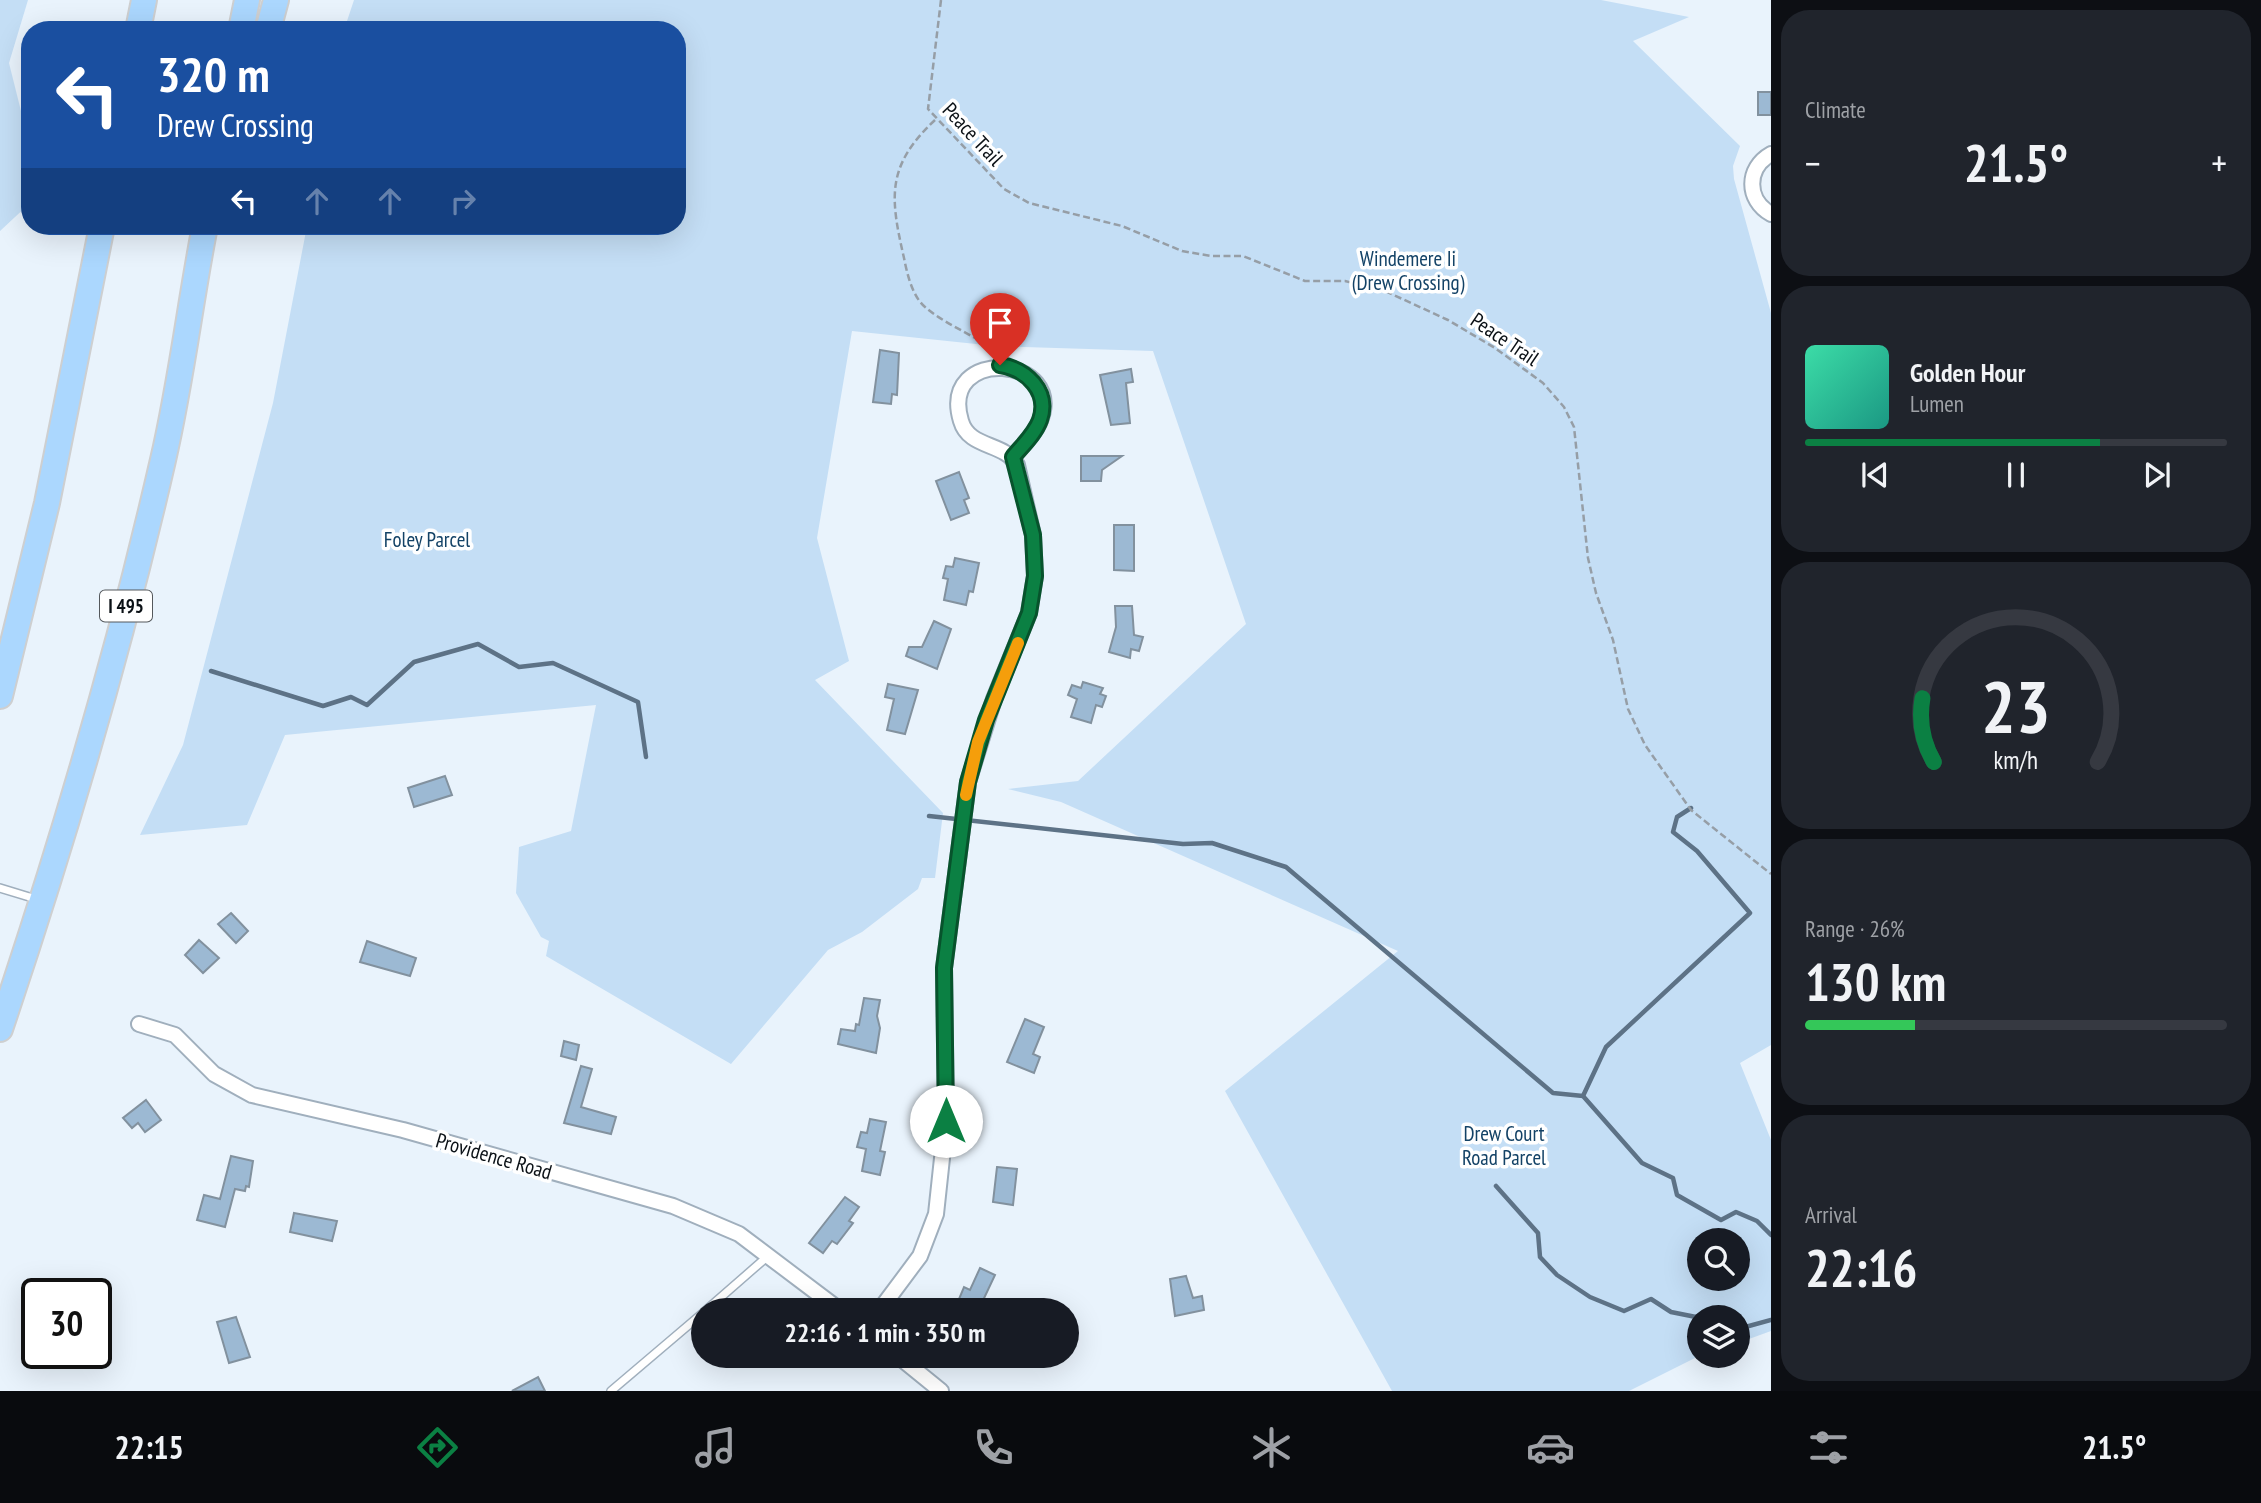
<!DOCTYPE html>
<meta charset="utf-8">
<style>
:root{--surface:#171b24;--page:#20242c;--text:#f1f3f6;--muted:#9ea1a6;--line:#363941;--accent:#0b8043}
body{margin:0;font-family:"PT Sans Narrow",sans-serif;background:var(--page);color:var(--text);height:100vh;display:flex;flex-direction:column;font-size:26px;white-space:nowrap}
*{box-sizing:border-box;margin:0}
p{font-size:23px;color:var(--muted)}
.icon{flex:none;width:38px;height:38px;fill:none;stroke:currentColor;stroke-width:2;stroke-linecap:round;stroke-linejoin:round}
.map{position:relative;flex:1;overflow:hidden}
.panel{display:flex;flex-direction:column;gap:10px;padding:10px;background:#0d0f14;width:490px}
.panel>*{flex:none}
.guide{position:absolute;left:21px;top:21px;width:665px;height:214px;border-radius:28px;box-shadow:0 7px 28px #0002;background:#1a4fa0;color:#fff;overflow:hidden}
.fabs{position:absolute;left:1687px;top:1228px;display:grid;gap:14px}
.fabs a{display:grid;place-items:center;width:63px;height:63px;border-radius:50%;background:var(--surface);box-shadow:0 7px 28px #0002;font-size:35px}
.speed{position:absolute;left:21px;top:1278px;display:flex;gap:14px;font-size:35px;font-weight:700;text-align:center}
.speed>*{display:grid;place-content:center;width:91px;height:91px;border-radius:50%;background:var(--surface);box-shadow:0 7px 28px #0002;line-height:1}
.speed .limit{border:4px solid #111;border-radius:10px;background:#fff;color:#111}
.pin{position:absolute;display:grid;place-items:center;width:60px;height:60px;color:#fff;margin:-72px -30px;border-radius:50% 50% 50% 0;rotate:-45deg;box-shadow:0 0 7px #0007}
.pin .icon{rotate:45deg}
.me{position:absolute;width:77px;margin:-38px;rotate:0deg;stroke-linejoin:round;filter:drop-shadow(0 0 5px #0008)}
.turn{display:flex;align-items:center;gap:24px;height:147px;padding:0 21px;font-size:32px}
.turn .icon{width:91px;height:91px;stroke-width:2.5}
.turn b{display:block;font-size:49px;line-height:60px}
.lanes{display:flex;align-items:center;height:66px;padding:0 21px;background:#0003;justify-content:center;gap:35px;direction:ltr}
.lanes .off{opacity:.35}
.big{font-size:52px;font-weight:700;line-height:1.1}
.panel .tile{flex:1;display:flex;flex-direction:column;justify-content:center;gap:10px;min-width:0;padding:0 24px;border-radius:28px;background:var(--page)}
.panel .dial{align-items:center;gap:0}
.dial svg{height:182px;overflow:visible;fill:none;stroke:var(--line);stroke-width:7;stroke-linecap:round;text-anchor:middle}
.dial text{fill:var(--text);stroke:none}
.song{display:flex;align-items:center;gap:21px}
.cover{width:84px;height:84px;border-radius:10px;background:linear-gradient(135deg,hsl(160 70% 55%),hsl(170 70% 35%))}
.played{height:7px;border-radius:4px;background:linear-gradient(90deg,var(--accent) 70%,var(--line) 70%)}
.keys{display:flex;justify-content:space-around;direction:ltr}
.heat{display:flex;justify-content:space-between;align-items:center;font-size:38px;direction:ltr}
.charge{height:10px;border-radius:5px;background:linear-gradient(90deg,#34c759 26%,var(--line) 0)}
.trip{position:absolute;left:691px;top:1298px;width:388px;height:70px;border-radius:35px;background:var(--surface);box-shadow:0 7px 28px #0002;font-weight:700;line-height:70px;text-align:center}
.tab-bar{display:flex;height:112px;justify-content:space-around;align-items:center;background:#090b0e;color:var(--muted)}
.tab-bar .icon{width:49px;height:49px}
.tab-bar .on{color:var(--accent)}
.tab-bar b{font-size:32px;color:var(--text)}
main{display:flex;flex:1;min-height:0}
.map>svg:first-child{display:block}
</style>
<main>
<div class="map">
<svg width="1771" height="1391" viewBox="0 0 1771 1391">
<rect width="100%" height="100%" fill="#e9f3fc"/>
<!-- green -->
<g fill="#c4def5" fill-rule="evenodd">
<polygon points="0,0 28,0 9,63 30,147 30,203 0,231"/>
<path d="M 354,0 L 1601,0 L 1689,17 L 1633,41 L 1740,146 L 1733,166 L 1734,179 L 1771,313 L 1771,1045 L 1740,1063 L 1771,1140 L 1771,1331 L 1738,1343 L 1738,1318 L 1699,1318 L 1699,1356 L 1629,1391 L 1392,1391 L 1225,1091 L 1398,951 L 1061,802 L 1008,789 L 1078,781 L 1246,624 L 1153,351 L 995,346 L 852,331 L 817,538 L 849,661 L 815,680 L 943,813 L 935,878 L 922,878 L 918,889 L 862,932 L 828,950 L 731,1064 L 546,956 L 549,941 L 541,937 L 516,893 L 519,847 L 571,831 L 596,705 L 285,735 L 247,825 L 140,835 L 183,745 L 273,403 L 307,226 L 677,226 L 677,30 L 344,30 ZM 1699,1241 L 1738,1241 L 1738,1279 L 1699,1279 Z"/>
</g>
<g fill="none" stroke-linecap="round" stroke-linejoin="round">
<!-- stream -->
<g stroke="#5d7286" stroke-width="4.5">
<polyline points="211,671 323,706 351,697 367,705 414,662 478,644 519,667 553,663 638,702 646,757"/>
<polyline points="929,816 1183,844 1212,843 1286,867 1553,1093 1583,1096 1642,1163 1673,1178 1677,1195 1721,1220 1736,1212 1757,1221 1771,1235"/>
<polyline points="1583,1096 1606,1047 1750,913 1697,851 1673,832 1677,817 1691,808"/>
<polyline points="1496,1186 1538,1233 1540,1257 1557,1275 1590,1297 1624,1311 1651,1299 1671,1312 1701,1318"/>
<polyline points="1738,1329 1771,1320"/>
</g>
</g>
<!-- building -->
<g fill="#9cb9d3" stroke="#82919e" stroke-width="2">
<rect x="1758" y="92" width="13" height="23"/>
<polygon points="880,350 899,353 897,395 892,394 891,404 873,402"/>
<polygon points="1131,369 1133,382 1126,383 1130,423 1111,425 1100,375"/>
<polygon points="1081,456 1122,456 1102,470 1101,481 1081,481"/>
<polygon points="959,472 969,498 964,500 969,513 951,520 936,481"/>
<polygon points="1114,525 1134,525 1134,571 1114,570"/>
<polygon points="955,558 979,563 973,592 969,591 966,605 944,600 948,579 943,578 946,566 953,567"/>
<polygon points="1115,606 1132,606 1134,635 1143,637 1139,651 1131,649 1130,658 1109,652 1116,627"/>
<polygon points="934,621 951,629 937,669 906,656 909,647 922,647"/>
<polygon points="1083,682 1103,688 1100,694 1106,696 1102,707 1096,705 1091,723 1071,717 1077,699 1068,695 1072,685 1081,688"/>
<polygon points="888,684 918,690 905,734 887,730 894,699 885,697"/>
<polygon points="445,776 452,795 414,807 408,788"/>
<polygon points="231,913 248,931 236,943 218,924"/>
<polygon points="199,940 219,958 203,973 185,955"/>
<polygon points="367,941 416,958 410,976 360,962"/>
<polygon points="864,998 880,1000 877,1016 880,1028 876,1053 838,1044 841,1029 855,1031 856,1024 859,1025"/>
<polygon points="1025,1019 1044,1027 1033,1054 1040,1057 1034,1073 1007,1062"/>
<polygon points="564,1041 579,1045 576,1060 561,1056"/>
<polygon points="581,1066 592,1069 581,1107 616,1117 611,1134 564,1123"/>
<polygon points="146,1100 161,1120 145,1132 138,1123 132,1128 123,1118"/>
<polygon points="870,1119 886,1122 880,1151 885,1152 880,1175 862,1171 866,1149 857,1147 861,1132 867,1133"/>
<polygon points="231,1156 253,1161 249,1187 246,1186 245,1191 235,1189 225,1227 197,1220 204,1195 220,1199"/>
<polygon points="997,1167 1017,1169 1013,1205 993,1202"/>
<polygon points="845,1197 859,1207 849,1221 853,1223 837,1244 832,1241 823,1253 809,1243"/>
<polygon points="294,1213 337,1221 332,1241 290,1232"/>
<polygon points="980,1268 995,1275 978,1311 954,1311 964,1287 970,1290"/>
<polygon points="1186,1276 1193,1298 1202,1296 1204,1310 1175,1316 1170,1279"/>
<polygon points="236,1317 250,1357 229,1363 217,1322"/>
<polygon points="538,1377 545,1391 512,1391"/>
</g>
<g fill="none" stroke-linecap="round" stroke-linejoin="round">
<!-- lane casing -->
<g stroke="#a0afbd" stroke-width="10">
<g id="lane">
<polyline points="0,888 36,899"/>
<polyline points="705,1311 768,1256"/>
<polyline points="611,1391 704,1312"/>
</g>
</g>
<!-- street casing -->
<g stroke="#a0afbd" stroke-width="18">
<g id="street">
<path d="M 1771,154 C 1746,168 1746,200 1771,214"/>
<polyline points="139,1024 175,1035 214,1074 252,1095 403,1130 673,1206 739,1234 841,1311"/>
<path d="M 879,1311 L 920,1256 L 936,1214 L 946,1121 L 944,968 L 968,782 L 994,699 L 1029,613 L 1035,576 L 1033,535 L 1017,465 C 1005,442 969,449 961,421 C 938,345 1069,355 1039,423 C 1033,436 1022,446 1013,457"/>
<polyline points="898,1356 941,1391"/>
</g>
</g>
<!-- highway casing -->
<g stroke="#cecfd0" stroke-width="28">
<g id="highway">
<polyline points="138,30 144,0"/>
<polyline points="241,30 247,0"/>
<polyline points="268,30 276,0"/>
<polyline points="0,696 47,503 102,226"/>
<path d="M 0,1029 C 63,842 119,652 163,460 C 181,383 190,303 205,226"/>
</g>
</g>
<!-- path -->
<g stroke="#969ea6" stroke-width="2.5" stroke-dasharray="7 3.5" stroke-linecap="butt">
<polyline points="941,0 928,109 1004,189 1029,203 1122,226 1182,251 1211,256 1243,256 1305,281 1345,281 1385,291 1448,320 1495,348 1543,383 1564,407 1574,427 1588,558 1596,593 1613,640 1628,709 1645,745 1691,810 1771,874"/>
<path d="M 935,120 C 886,166 890,197 904,258 C 907,273 912,296 925,307 C 947,326 976,335 998,354"/>
</g>
<!-- lane -->
<use href="#lane" stroke="#fff" stroke-width="7"/>
<!-- street -->
<use href="#street" stroke="#fff" stroke-width="14"/>
<!-- highway -->
<use href="#highway" stroke="#abd7fe" stroke-width="24"/>
</g>
<g fill="none" stroke-linecap="round" stroke-linejoin="round">
<!-- route casing -->
<g stroke="#07532c" stroke-width="18">
<path id="route" d="M 946,1121 L 944,968 L 968,782 L 986,720 L 1029,613 L 1035,576 L 1033,535 L 1013,457 C 1022,446 1035,434 1040,420 C 1050,391 1026,369 1000,365"/>
</g>
<!-- route -->
<use href="#route" stroke="#0b8043" stroke-width="12"/>
<!-- slow -->
<polyline stroke="#f59e0b" stroke-width="12" points="966,795 978,742 1018,643"/>
</g>
<g text-anchor="middle" dominant-baseline="central" stroke-width="7" stroke-linejoin="round" paint-order="stroke">
<!-- shield labels -->
<rect fill="#fff" stroke="#54585c" stroke-width="2" x="100" y="590.5" width="52" height="31" rx="5"/>
<g font-size="19" font-weight="bold" fill="#0b1116">
<text x="126" y="606">I 495</text>
</g>
<!-- street labels -->
<g font-size="21" fill="#0b1116" stroke="#fff">
<text transform="translate(973 134) rotate(47)">Peace Trail</text>
<text transform="translate(1505 339) rotate(34)">Peace Trail</text>
<text transform="translate(494 1156) rotate(16)">Providence Road</text>
</g>
<!-- park labels -->
<g font-size="21" fill="#134266" stroke="#fff">
<text x="1408" y="258">Windemere Ii<tspan x="1408" dy="24">(Drew Crossing)</tspan></text>
<text x="427" y="539">Foley Parcel</text>
<text x="1504" y="1133">Drew Court<tspan x="1504" dy="24">Road Parcel</tspan></text>
</g>
</g>
</svg>
<div class="fabs">
<a><svg class="icon" aria-label="search" viewBox="0 0 24 24"><circle cx="10" cy="10" r="6"/><path d="M15 15l6 6"/></svg></a>
<a><svg class="icon" aria-label="layers" viewBox="0 0 24 24"><path d="M12 4l9 5-9 5-9-5zM3 14l9 5 9-5"/></svg></a>
</div>
<div class="speed"><div class="limit">30</div></div>
<div class="pin" style="left:1000px;top:365px;background:#d93025"><svg class="icon" aria-label="arrive" viewBox="0 0 24 24"><path d="M6 21V4h12l-3 4 3 4H6"/></svg></div>
<svg class="me" style="left:946px;top:1121px" viewBox="-20 -20 40 40"><circle r="19" fill="#fff"/><path d="M0-13L10 11 0 6-10 11z" fill="#0b8043"/></svg>
<div class="trip">22:16 · 1 min · 350 m</div>
<div class="guide">
<div class="turn"><svg class="icon" aria-label="left" viewBox="0 0 24 24"><path d="M17 20v-9H6M10 6l-5 5 5 5"/></svg><div><b>320 m</b>Drew Crossing</div></div>
<div class="lanes"><svg class="icon" aria-label="left" viewBox="0 0 24 24"><path d="M17 20v-9H6M10 6l-5 5 5 5"/></svg><svg class="icon off" aria-label="ahead" viewBox="0 0 24 24"><path d="M12 20V5M6 11l6-6 6 6"/></svg><svg class="icon off" aria-label="ahead" viewBox="0 0 24 24"><path d="M12 20V5M6 11l6-6 6 6"/></svg><svg class="icon off" aria-label="right" viewBox="0 0 24 24"><path d="M7 20v-9h11M14 6l5 5-5 5"/></svg></div>
</div>
</div>
<section class="panel">
<div class="tile"><p>Climate</p>
<div class="heat"><a>−</a><b class="big">21.5°</b><a>+</a></div>
</div>
<div class="tile">
<div class="song"><i class="cover"></i><div><b>Golden Hour</b><p>Lumen</p></div></div>
<div class="played"></div>
<div class="keys"><svg class="icon" aria-label="previous" viewBox="0 0 24 24"><path d="M18 5L8 12l10 7zM5 5v14"/></svg><svg class="icon" aria-label="pause" viewBox="0 0 24 24"><path d="M8 5v14M16 5v14"/></svg><svg class="icon" aria-label="next" viewBox="0 0 24 24"><path d="M6 5l10 7-10 7zM19 5v14"/></svg></div>
</div>
<div class="tile dial"><svg viewBox="0 0 100 80">
<path d="M14 69A42 42 0 1 1 86 69"/>
<path d="M14 69A42 42 0 0 1 9 41" stroke="#0b8043"/>
<text x="50" y="56" font-size="32" font-weight="700">23</text>
<text x="50" y="72" font-size="11">km/h</text>
</svg></div>
<div class="tile"><p>Range · 26%</p><b class="big">130 km</b><div class="charge"></div></div>
<div class="tile"><p>Arrival</p><b class="big">22:16</b></div>
</section>
</main>
<nav class="tab-bar">
<b>22:15</b>
<svg class="icon on" aria-label="directions" viewBox="0 0 24 24"><path d="M12 3l9 9-9 9-9-9zM9 14v-3h6M13 9l2 2-2 2"/></svg>
<svg class="icon" aria-label="music" viewBox="0 0 24 24"><path d="M9 18V5l10-2v13"/><circle cx="6" cy="18" r="3"/><circle cx="16" cy="16" r="3"/></svg>
<svg class="icon" aria-label="phone" viewBox="0 0 24 24"><path d="M5 4h4l2 5-3 2q2 4 5 5l2-3 5 2v4C11 20 4 13 5 4z"/></svg>
<svg class="icon" aria-label="climate" viewBox="0 0 24 24"><path d="M12 3v18M4 7l16 10M4 17L20 7"/></svg>
<svg class="icon" aria-label="car" viewBox="0 0 24 24"><path d="M5 17H2v-5l4-1 3-4h7l3 4 3 1v5h-3M9 17h6M6 11h13"/><circle cx="7" cy="17" r="2"/><circle cx="17" cy="17" r="2"/></svg>
<svg class="icon" aria-label="filters" viewBox="0 0 24 24"><path d="M4 7h16M4 17h16"/><circle cx="9" cy="7" r="2"/><circle cx="15" cy="17" r="2"/></svg>
<b>21.5°</b>
</nav>
